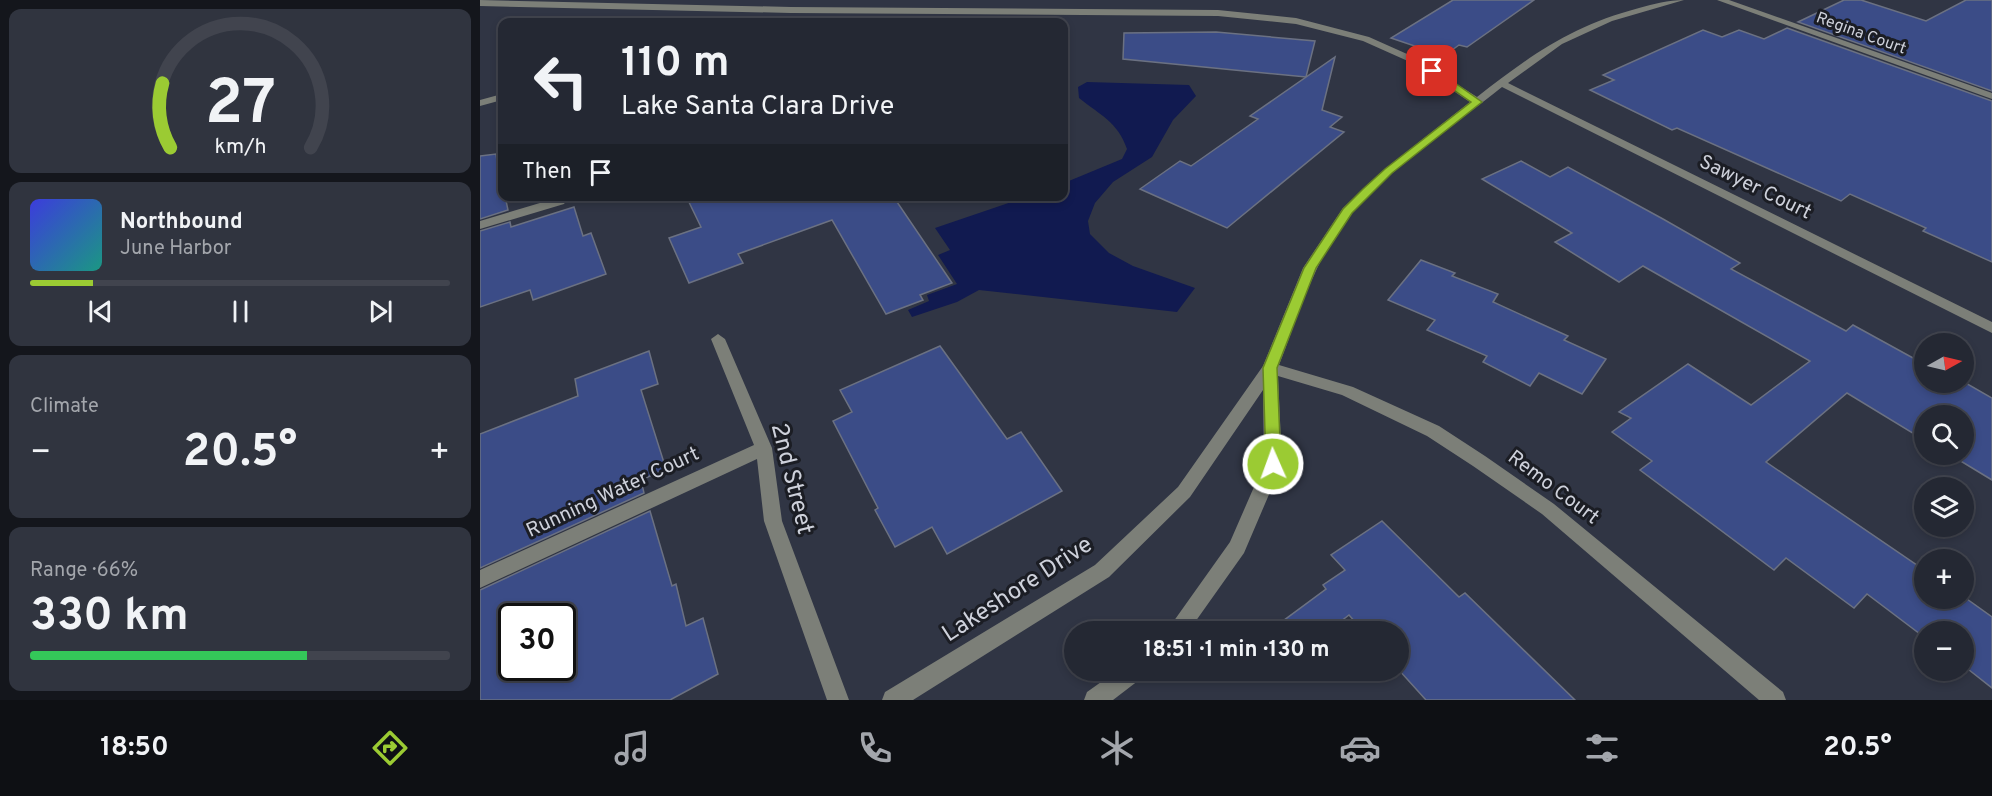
<!DOCTYPE html>
<meta charset="utf-8">
<style>
:root{--surface:#242833;--page:#30343f;--text:#f1f3f6;--muted:#a3a6ac;--line:#41444e;--accent:#9bcb33}
body{margin:0;font-family:Overpass,sans-serif;background:var(--page);color:var(--text);height:100vh;display:flex;flex-direction:column;font-size:22px;white-space:nowrap}
*{box-sizing:border-box;margin:0}
p{font-size:20px;color:var(--muted)}
.icon{flex:none;width:33px;height:33px;fill:none;stroke:currentColor;stroke-width:2;stroke-linecap:round;stroke-linejoin:round}
.map{position:relative;flex:1;overflow:hidden}
.panel{display:flex;flex-direction:column;gap:9px;padding:9px;background:#14161c;width:480px}
.panel>*{flex:none}
.guide{position:absolute;left:18px;top:18px;width:570px;height:183px;border-radius:12px;box-shadow:0 3px 9px #0003,0 0 0 2px var(--line);background:#242833;color:var(--text);overflow:hidden}
.needle{width:39px;rotate:82deg}
.controls{position:absolute;left:1434px;top:333px;display:grid;gap:12px}
.controls a{display:grid;place-items:center;width:60px;height:60px;border-radius:50%;background:var(--surface);box-shadow:0 3px 9px #0003,0 0 0 2px var(--line);font-size:30px}
.speed{position:absolute;left:18px;top:603px;display:flex;gap:12px;font-size:30px;font-weight:700;text-align:center}
.speed>*{display:grid;place-content:center;width:78px;height:78px;border-radius:50%;background:var(--surface);box-shadow:0 3px 9px #0003,0 0 0 2px var(--line);line-height:1}
.speed .limit{border:3px solid #111;border-radius:9px;background:#fff;color:#111}
.pin{position:absolute;display:grid;place-items:center;width:51px;height:51px;color:#fff;margin:-26px;border-radius:12px;box-shadow:0 3px 9px #0006}
.me{position:absolute;width:66px;margin:-33px;rotate:358deg;stroke-linejoin:round;filter:drop-shadow(0 0 4px #0008)}
.turn{display:flex;align-items:center;gap:21px;height:126px;padding:0 24px;font-size:27px}
.turn .icon{width:78px;height:78px;stroke-width:2.5}
.turn b{display:block;font-size:42px;line-height:51px}
.then{display:flex;align-items:center;height:57px;padding:0 24px;background:#0003;gap:12px;font-size:22px}
.big{font-size:45px;font-weight:700;line-height:1.1}
.panel .card{flex:1;display:flex;flex-direction:column;justify-content:center;gap:9px;min-width:0;padding:0 21px;border-radius:12px;background:var(--page)}
.panel .dial{align-items:center;gap:0}
.dial svg{height:156px;overflow:visible;fill:none;stroke:var(--line);stroke-width:7;stroke-linecap:round;text-anchor:middle}
.dial text{fill:var(--text);stroke:none}
.song{display:flex;align-items:center;gap:18px}
.cover{width:72px;height:72px;border-radius:9px;background:linear-gradient(135deg,hsl(240 70% 55%),hsl(170 70% 35%))}
.played{height:6px;border-radius:3px;background:linear-gradient(90deg,var(--accent) 15%,var(--line) 15%)}
.keys{display:flex;justify-content:space-around;direction:ltr}
.heat{display:flex;justify-content:space-between;align-items:center;font-size:33px;direction:ltr}
.charge{height:9px;border-radius:4px;background:linear-gradient(90deg,#34c759 66%,var(--line) 0)}
.trip{position:absolute;left:584px;top:621px;width:345px;height:60px;border-radius:30px;background:var(--surface);box-shadow:0 3px 9px #0003,0 0 0 2px var(--line);font-weight:700;line-height:60px;text-align:center}
.tabs{display:flex;height:96px;justify-content:space-around;align-items:center;background:#0e1014;color:var(--muted)}
.tabs .icon{width:42px;height:42px}
.tabs .current{color:var(--accent)}
.tabs b{font-size:27px;color:var(--text)}
main{display:flex;flex:1;min-height:0}
.map>svg:first-child{display:block}
</style>
<main>
<section class="panel">
<div class="card dial"><svg viewBox="0 0 100 80">
<path d="M14 69A42 42 0 1 1 86 69"/>
<path d="M14 69A42 42 0 0 1 10 36" stroke="#9bcb33"/>
<text x="50" y="56" font-size="32" font-weight="700">27</text>
<text x="50" y="72" font-size="11">km/h</text>
</svg></div>
<div class="card">
<div class="song"><i class="cover"></i><div><b>Northbound</b><p>June Harbor</p></div></div>
<div class="played"></div>
<div class="keys"><svg class="icon" aria-label="previous" viewBox="0 0 24 24"><path d="M18 5L8 12l10 7zM5 5v14"/></svg><svg class="icon" aria-label="pause" viewBox="0 0 24 24"><path d="M8 5v14M16 5v14"/></svg><svg class="icon" aria-label="next" viewBox="0 0 24 24"><path d="M6 5l10 7-10 7zM19 5v14"/></svg></div>
</div>
<div class="card"><p>Climate</p>
<div class="heat"><a>−</a><b class="big">20.5°</b><a>+</a></div>
</div>
<div class="card"><p>Range · 66%</p><b class="big">330 km</b><div class="charge"></div></div>
</section>
<div class="map">
<svg width="1512" height="700" viewBox="0 0 1512 700">
<rect width="100%" height="100%" fill="#303544"/>
<!-- water -->
<path fill="#111a50" d="M 607,82 L 709,85 L 716,96 L 693,120 L 672,157 L 633,182 L 615,203 L 608,221 L 610,234 L 629,253 L 653,266 L 715,288 L 697,312 L 499,290 L 477,302 L 432,317 L 428,310 L 449,301 L 447,295 L 477,284 L 458,255 L 470,250 L 455,228 L 546,197 L 584,196 L 584,183 L 642,159 L 647,149 C 638,122 620,115 599,98 L 598,87 Z"/>
<!-- building -->
<g fill="#3b4c87" stroke="#6b7182" stroke-width="1.5" fill-rule="evenodd">
<polygon points="973,0 1054,0 987,47 979,45 964,56 911,38"/>
<polygon points="1364,0 1381,0 1446,21 1486,0 1512,0 1512,91 1318,22"/>
<polygon points="1307,28 1512,101 1512,262 1443,231 1446,228 1370,194 1361,201 1197,128 1192,130 1110,90 1134,80 1123,75 1223,30 1242,37 1259,30 1284,39"/>
<polygon points="736,32 835,41 826,77 643,59 644,33"/>
<polygon points="855,57 842,110 862,117 850,127 864,132 747,228 660,189 700,161 711,166 778,119 770,116"/>
<polygon points="16,154 22,196 25,196 28,210 0,219 0,156"/>
<polygon points="1041,161 1070,177 1088,167 1183,219 1260,263 1251,269 1366,331 1373,325 1444,364 1444,382 1484,382 1512,398 1512,480 1469,454 1484,454 1484,416 1444,416 1444,440 1367,393 1286,462 1444,570 1444,598 1484,597 1512,617 1512,688 1484,666 1484,632 1444,632 1444,637 1387,594 1374,608 1306,558 1294,570 1160,470 1172,461 1132,432 1151,418 1139,412 1208,364 1271,405 1330,361 1163,266 1139,282 1075,242 1092,233 1002,179"/>
<polygon points="206,196 413,196 472,283 440,295 443,300 406,314 352,220 258,254 263,263 209,283 189,238 221,227"/>
<polygon points="94,207 103,236 111,233 126,274 53,300 50,290 0,307 0,231 30,222 31,227"/>
<polygon points="941,260 975,273 972,276 1018,294 1013,302 1088,336 1084,340 1126,359 1102,394 1059,373 1050,386 1003,362 1007,356 947,330 955,320 908,300"/>
<polygon points="460,346 527,439 541,432 582,491 467,554 452,527 415,547 395,510 398,508 353,421 372,412 360,390"/>
<polygon points="169,351 178,384 161,390 186,469 161,480 164,493 0,568 0,434 98,396 95,379"/>
<path d="M 170,511 L 192,586 L 196,584 L 206,626 L 223,618 L 238,674 L 190,700 L 0,700 L 0,590 ZM 32,616 L 82,616 L 82,668 L 32,668 Z"/>
<polygon points="902,521 979,597 985,593 1095,700 946,700 918,669 918,632 884,632 869,615 847,632 788,632 846,589 843,585 865,570 851,555"/>
</g>
<g fill="none" stroke-linecap="round" stroke-linejoin="round">
<!-- minor -->
<g fill="#7c7f78" fill-rule="evenodd">
<path d="M 0,0 L 311,7 L 738,10 L 816,18 L 889,37 L 936,58 L 997,97 C 1051,55 1091,26 1159,8 C 1174,4 1188,0 1204,0 L 1132,21 L 1082,44 L 1028,83 L 1512,322 L 1512,333 L 1022,87 C 972,127 914,165 872,213 C 835,256 819,314 799,365 L 873,387 L 959,426 L 1005,456 L 1074,504 L 1303,692 L 1306,700 L 1279,700 L 1062,514 L 993,466 L 947,436 L 862,395 L 798,376 L 802,464 L 764,553 L 708,632 L 686,632 L 750,542 L 784,464 L 783,390 L 710,497 L 629,577 L 433,700 L 402,700 L 405,692 L 615,565 L 698,487 L 783,366 L 823,268 L 863,208 L 905,169 L 990,102 L 930,62 L 883,41 L 816,24 L 738,16 L 311,13 L 0,6 Z"/>
<polygon points="1237,0 1249,0 1512,93 1512,99"/>
<polygon points="22,94 22,100 0,106 0,100"/>
<polygon points="80,197 86,201 84,204 0,229 0,221"/>
<polygon points="238,334 245,339 292,448 302,521 369,700 347,700 284,521 277,459 0,588 0,570 274,445 231,339"/>
<polygon points="638,670 666,670 663,677 633,700 604,700 607,692"/>
</g>
</g>
<!-- route -->
<polygon fill="#9bcb33" stroke="#658421" stroke-width="1.5" points="949,69 955,69 1002,102 912,173 872,213 836,268 797,368 801,464 799,468 793,470 788,468 786,464 783,368 824,268 863,209 883,189 905,169 991,102 949,73"/>
<g text-anchor="middle" dominant-baseline="central" stroke-width="6" stroke-linejoin="round" paint-order="stroke">
<!-- far-street labels -->
<g font-size="16" fill="#ced1db" stroke="#1b1d24">
<text transform="translate(1381 34) rotate(20)">Regina Court</text>
</g>
<!-- street labels -->
<g font-size="20" fill="#ced1db" stroke="#1b1d24">
<text transform="translate(1275 188) rotate(26)">Sawyer Court</text>
<text transform="translate(1073 488) rotate(37)">Remo Court</text>
<text transform="translate(133 493) rotate(-25)">Running Water Court</text>
</g>
<!-- near-street labels -->
<g font-size="24" fill="#ced1db" stroke="#1b1d24">
<text transform="translate(311 479) rotate(76)">2nd Street</text>
<text transform="translate(538 590) rotate(-33)">Lakeshore Drive</text>
</g>
</g>
</svg>
<div class="controls">
<a><svg class="needle" viewBox="-14 -14 28 28"><path d="M0-13l5 13h-10z" fill="#e53935"/><path d="M0 13l5-13h-10z" fill="#a3a6ac"/></svg></a>
<a><svg class="icon" aria-label="search" viewBox="0 0 24 24"><circle cx="10" cy="10" r="6"/><path d="M15 15l6 6"/></svg></a>
<a><svg class="icon" aria-label="layers" viewBox="0 0 24 24"><path d="M12 4l9 5-9 5-9-5zM3 14l9 5 9-5"/></svg></a>
<a>+</a>
<a>−</a>
</div>
<div class="speed"><div class="limit">30</div></div>
<div class="pin" style="left:952px;top:71px;background:#d93025"><svg class="icon" aria-label="arrive" viewBox="0 0 24 24"><path d="M6 21V4h12l-3 4 3 4H6"/></svg></div>
<svg class="me" style="left:793px;top:464px" viewBox="-20 -20 40 40"><circle r="17" fill="#9bcb33" stroke="#fff" stroke-width="3"/><path d="M0-11L8 9 0 5-8 9z" fill="#fff"/></svg>
<div class="trip">18:51 · 1 min · 130 m</div>
<div class="guide">
<div class="turn"><svg class="icon" aria-label="left" viewBox="0 0 24 24"><path d="M17 20v-9H6M10 6l-5 5 5 5"/></svg><div><b>110 m</b>Lake Santa Clara Drive</div></div>
<div class="then">Then<svg class="icon" aria-label="arrive" viewBox="0 0 24 24"><path d="M6 21V4h12l-3 4 3 4H6"/></svg></div>
</div>
</div>
</main>
<nav class="tabs">
<b>18:50</b>
<svg class="icon current" aria-label="directions" viewBox="0 0 24 24"><path d="M12 3l9 9-9 9-9-9zM9 14v-3h6M13 9l2 2-2 2"/></svg>
<svg class="icon" aria-label="music" viewBox="0 0 24 24"><path d="M9 18V5l10-2v13"/><circle cx="6" cy="18" r="3"/><circle cx="16" cy="16" r="3"/></svg>
<svg class="icon" aria-label="phone" viewBox="0 0 24 24"><path d="M5 4h4l2 5-3 2q2 4 5 5l2-3 5 2v4C11 20 4 13 5 4z"/></svg>
<svg class="icon" aria-label="climate" viewBox="0 0 24 24"><path d="M12 3v18M4 7l16 10M4 17L20 7"/></svg>
<svg class="icon" aria-label="car" viewBox="0 0 24 24"><path d="M5 17H2v-5l4-1 3-4h7l3 4 3 1v5h-3M9 17h6M6 11h13"/><circle cx="7" cy="17" r="2"/><circle cx="17" cy="17" r="2"/></svg>
<svg class="icon" aria-label="filters" viewBox="0 0 24 24"><path d="M4 7h16M4 17h16"/><circle cx="9" cy="7" r="2"/><circle cx="15" cy="17" r="2"/></svg>
<b>20.5°</b>
</nav>
